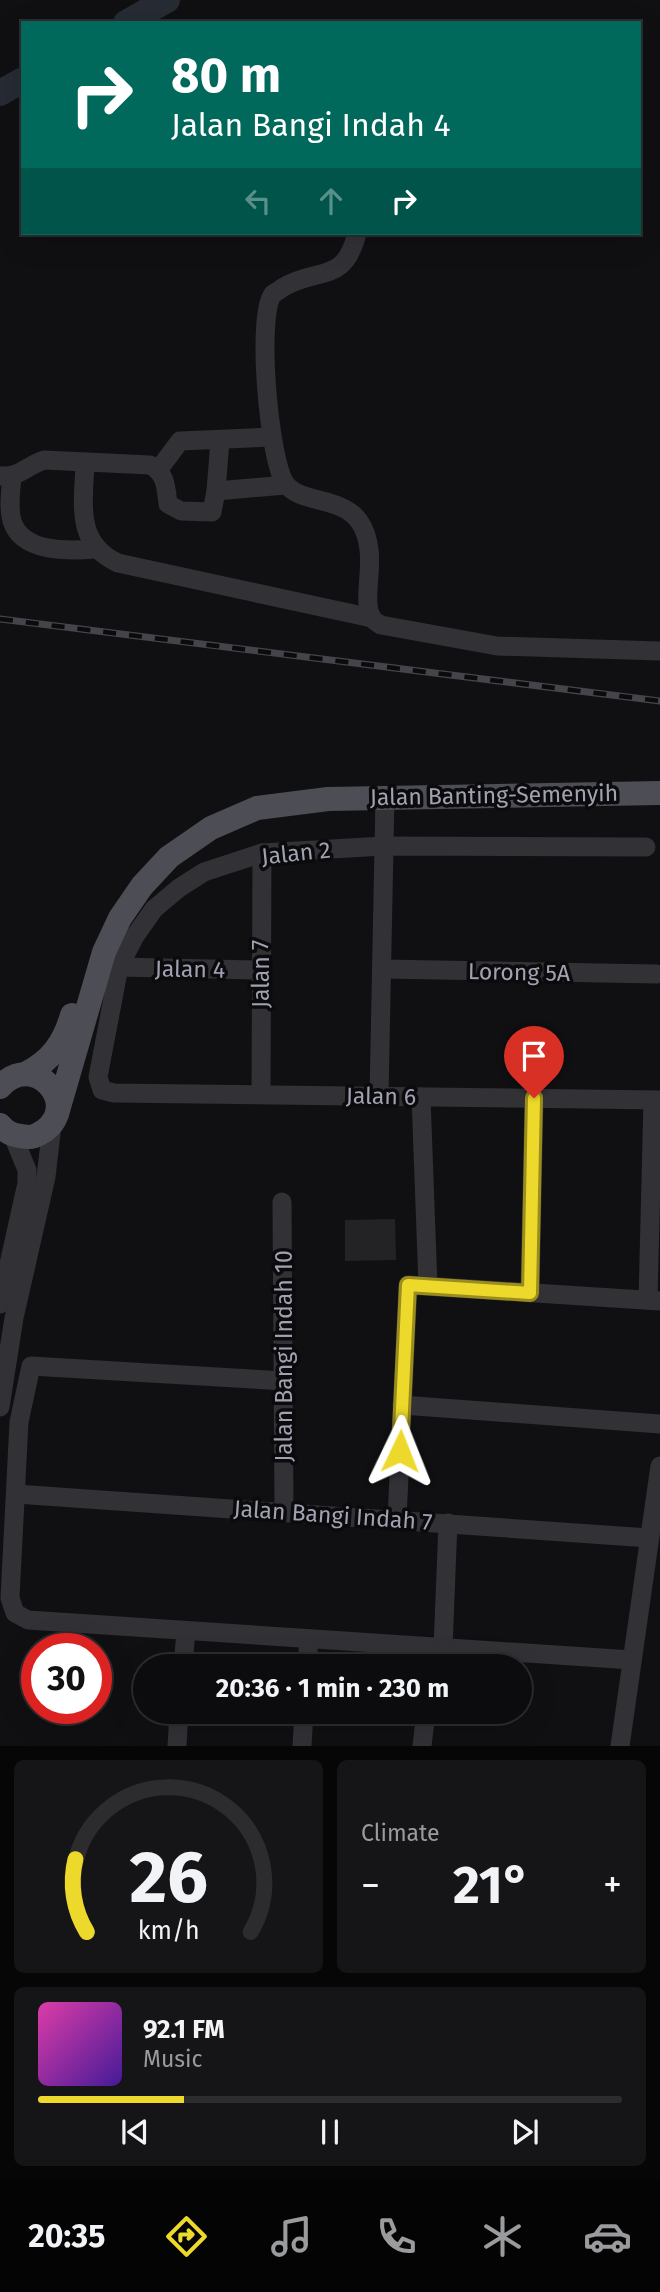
<!DOCTYPE html>
<meta charset="utf-8">
<style>
:root{--surface:#0c0b0d;--page:#151416;--text:#f1f3f6;--muted:#9a9b9d;--line:#2c2b2e;--accent:#edd92b}
body{margin:0;font-family:"Fira Sans",sans-serif;background:var(--page);color:var(--text);height:100vh;display:flex;flex-direction:column;font-size:26px;white-space:nowrap}
*{box-sizing:border-box;margin:0}
p{font-size:23px;color:var(--muted)}
.icon{flex:none;width:38px;height:38px;fill:none;stroke:currentColor;stroke-width:2;stroke-linecap:round;stroke-linejoin:round}
.map{position:relative;height:1746px;overflow:hidden}
.details{display:flex;flex-direction:column;gap:14px;padding:14px;background:#070607;flex:1}
.details>*{flex:none}
.top-card{position:absolute;left:21px;top:21px;width:620px;height:214px;border-radius:0px;box-shadow:0 7px 28px #0002,0 0 0 2px var(--line);background:#00695c;color:#fff;overflow:hidden}
.speed{position:absolute;left:21px;top:1633px;display:flex;gap:14px;font-size:35px;font-weight:700;text-align:center}
.speed>*{display:grid;place-content:center;width:91px;height:91px;border-radius:50%;background:var(--surface);box-shadow:0 7px 28px #0002,0 0 0 2px var(--line);line-height:1}
.speed .limit{border:10px solid #d22;background:#fff;color:#111}
.pin{position:absolute;display:grid;place-items:center;width:60px;height:60px;color:#fff;margin:-72px -30px;border-radius:50% 50% 50% 0;rotate:-45deg;box-shadow:0 0 7px #0007}
.pin .icon{rotate:45deg}
.me{position:absolute;width:77px;margin:-38px;rotate:2deg;stroke-linejoin:round;filter:drop-shadow(0 0 5px #0008)}
.turn{display:flex;align-items:center;gap:24px;height:147px;padding:0 35px;font-size:32px}
.turn .icon{width:91px;height:91px;stroke-width:2.5}
.turn b{display:block;font-size:49px;line-height:60px}
.lanes{display:flex;align-items:center;height:66px;padding:0 35px;background:#0003;justify-content:center;gap:35px;direction:ltr}
.lanes .off{opacity:.35}
.big{font-size:52px;font-weight:700;line-height:1.1}
.details .card{flex:1;display:flex;flex-direction:column;justify-content:center;gap:10px;min-width:0;padding:0 24px;border-radius:10px;background:var(--page)}
.details .dial{align-items:center;gap:0}
.dial svg{height:182px;overflow:visible;fill:none;stroke:var(--line);stroke-width:7;stroke-linecap:round;text-anchor:middle}
.dial text{fill:var(--text);stroke:none}
.song{display:flex;align-items:center;gap:21px}
.cover{width:84px;height:84px;border-radius:10px;background:linear-gradient(135deg,hsl(320 70% 55%),hsl(260 70% 35%))}
.played{height:7px;border-radius:4px;background:linear-gradient(90deg,var(--accent) 25%,var(--line) 25%)}
.keys{display:flex;justify-content:space-around;direction:ltr}
.heat{display:flex;justify-content:space-between;align-items:center;font-size:38px;direction:ltr}
.details .tiles{flex:1;display:grid;gap:14px;grid-template-columns:1fr 1fr}
.card:last-child{grid-column:span 2}
.trip{position:absolute;left:133px;top:1654px;width:399px;height:70px;border-radius:35px;background:var(--surface);box-shadow:0 7px 28px #0002,0 0 0 2px var(--line);font-weight:700;line-height:70px;text-align:center}
.menu{display:flex;height:112px;justify-content:space-around;align-items:center;background:#050405;color:var(--muted)}
.menu .icon{width:49px;height:49px}
.menu .selected{color:var(--accent)}
.menu b{font-size:32px;color:var(--text)}
.map>svg:first-child{display:block}
</style>
<div class="map">
<svg width="660" height="1746" viewBox="0 0 660 1746">
<rect width="100%" height="100%" fill="#100f11"/>
<g fill="none" stroke-linecap="round" stroke-linejoin="round">
<!-- river -->
<g stroke="#262b34" stroke-width="26">
<polyline points="126,23 167,0"/>
<polyline points="0,93 23,80"/>
</g>
</g>
<!-- building -->
<polygon fill="#232225" points="395,1219 396,1260 345,1261 345,1220"/>
<g fill="none" stroke-linecap="round" stroke-linejoin="round">
<!-- minor -->
<g stroke="#313136" stroke-width="19">
<path d="M 357,233 C 344,286 317,266 282,288 C 281,289 273,294 273,294 C 256,316 269,459 285,483 C 299,504 341,496 359,521 C 382,554 358,600 373,619 C 375,622 378,623 381,625 L 497,646 L 660,651"/>
<polyline points="220,440 216,491 286,485"/>
<path d="M 85,462 C 84,502 74,543 118,563 L 372,618"/>
<polyline points="159,469 180,441 271,437"/>
<path d="M 0,476 C 21,477 26,466 44,460 L 150,465 C 166,473 166,487 168,504 L 181,511 L 212,512 L 216,491"/>
<path d="M 12,476 C 11,490 8,507 12,521 C 22,553 68,551 95,549"/>
<polyline points="646,847 384,846 262,853 204,872 179,888 154,909 135,936 119,967 98,1077 102,1090 114,1093 660,1100"/>
<polyline points="119,967 261,970"/>
<polyline points="382,969 656,974"/>
<polyline points="261,1094 262,853"/>
<polyline points="379,1096 385,796"/>
<polyline points="421,1097 428,1286"/>
<polyline points="282,1202 284,1511"/>
<polyline points="530,1293 534,1098"/>
<polyline points="648,1300 653,1100"/>
<polyline points="0,1304 27,1183 27,1170 13,1136"/>
<polyline points="285,1381 31,1366 19,1422 10,1598 15,1613 28,1620 632,1660"/>
<polyline points="402,1405 660,1424"/>
<polyline points="0,1407 14,1318 46,1177 52,1125"/>
<polyline points="16,1494 649,1538"/>
<polyline points="397,1519 408,1285 660,1301"/>
<polyline points="443,1648 448,1523"/>
<polyline points="183,1666 186,1631"/>
<polyline points="307,1666 309,1639"/>
<polyline points="177,1746 179,1712"/>
<polyline points="302,1746 304,1712"/>
<polyline points="422,1746 426,1712"/>
<polyline points="620,1746 660,1466"/>
</g>
<!-- major -->
<g stroke="#4d4d55" stroke-width="24">
<path d="M 25,1074 C 51,1061 64,1043 72,1015"/>
<path d="M 0,1087 C 33,1050 82,1103 44,1131 C 38,1134 36,1137 29,1137 C 17,1136 8,1135 0,1125"/>
<polyline points="57,1114 104,952 120,918 142,886 169,857 211,828 257,808 328,799 660,793"/>
</g>
<!-- rail casing -->
<g stroke="#44444b" stroke-width="7">
<polyline id="rail" points="0,619 660,701"/>
</g>
<!-- rail -->
<use href="#rail" stroke="#0b0a0c" stroke-width="4.5" stroke-dasharray="13" stroke-linecap="butt"/>
</g>
<g fill="none" stroke-linecap="round" stroke-linejoin="round">
<!-- route casing -->
<g stroke="#9a8d1c" stroke-width="18">
<polyline id="route" points="400,1451 408,1285 530,1293 534,1098"/>
</g>
<!-- route -->
<use href="#route" stroke="#edd92b" stroke-width="12"/>
</g>
<g text-anchor="middle" dominant-baseline="central" stroke-width="7" stroke-linejoin="round" paint-order="stroke">
<!-- street labels -->
<g font-size="23" fill="#a1a2b1" stroke="#0b0a0c">
<text transform="translate(494 795) rotate(-1)">Jalan Banting-Semenyih</text>
<text transform="translate(296 853) rotate(-6)">Jalan 2</text>
<text transform="translate(190 969) rotate(1)">Jalan 4</text>
<text transform="translate(519 972) rotate(1)">Lorong 5A</text>
<text transform="translate(261 974) rotate(-90)">Jalan 7</text>
<text transform="translate(381 1096) rotate(1)">Jalan 6</text>
<text transform="translate(284 1356) rotate(-90)">Jalan Bangi Indah 10</text>
<text transform="translate(333 1515) rotate(4)">Jalan Bangi Indah 7</text>
</g>
</g>
</svg>
<div class="speed"><div class="limit">30</div></div>
<div class="pin" style="left:534px;top:1098px;background:#d93025"><svg class="icon" aria-label="arrive" viewBox="0 0 24 24"><path d="M6 21V4h12l-3 4 3 4H6"/></svg></div>
<svg class="me" style="left:400px;top:1451px" viewBox="-20 -20 40 40"><path d="M0-17L14 15 0 8-14 15z" fill="#edd92b" stroke="#fff" stroke-width="4"/></svg>
<div class="trip">20:36 · 1 min · 230 m</div>
<div class="top-card">
<div class="turn"><svg class="icon" aria-label="right" viewBox="0 0 24 24"><path d="M7 20v-9h11M14 6l5 5-5 5"/></svg><div><b>80 m</b>Jalan Bangi Indah 4</div></div>
<div class="lanes"><svg class="icon off" aria-label="left" viewBox="0 0 24 24"><path d="M17 20v-9H6M10 6l-5 5 5 5"/></svg><svg class="icon off" aria-label="ahead" viewBox="0 0 24 24"><path d="M12 20V5M6 11l6-6 6 6"/></svg><svg class="icon" aria-label="right" viewBox="0 0 24 24"><path d="M7 20v-9h11M14 6l5 5-5 5"/></svg></div>
</div>
</div>
<section class="details">
<div class="tiles">
<div class="card dial"><svg viewBox="0 0 100 80">
<path d="M14 69A42 42 0 1 1 86 69"/>
<path d="M14 69A42 42 0 0 1 9 37" stroke="#edd92b"/>
<text x="50" y="56" font-size="32" font-weight="700">26</text>
<text x="50" y="72" font-size="11">km/h</text>
</svg></div>
<div class="card"><p>Climate</p>
<div class="heat"><a>−</a><b class="big">21°</b><a>+</a></div>
</div>
<div class="card">
<div class="song"><i class="cover"></i><div><b>92.1 FM</b><p>Music</p></div></div>
<div class="played"></div>
<div class="keys"><svg class="icon" aria-label="previous" viewBox="0 0 24 24"><path d="M18 5L8 12l10 7zM5 5v14"/></svg><svg class="icon" aria-label="pause" viewBox="0 0 24 24"><path d="M8 5v14M16 5v14"/></svg><svg class="icon" aria-label="next" viewBox="0 0 24 24"><path d="M6 5l10 7-10 7zM19 5v14"/></svg></div>
</div>
</div>
</section>
<nav class="menu">
<b>20:35</b>
<svg class="icon selected" aria-label="directions" viewBox="0 0 24 24"><path d="M12 3l9 9-9 9-9-9zM9 14v-3h6M13 9l2 2-2 2"/></svg>
<svg class="icon" aria-label="music" viewBox="0 0 24 24"><path d="M9 18V5l10-2v13"/><circle cx="6" cy="18" r="3"/><circle cx="16" cy="16" r="3"/></svg>
<svg class="icon" aria-label="phone" viewBox="0 0 24 24"><path d="M5 4h4l2 5-3 2q2 4 5 5l2-3 5 2v4C11 20 4 13 5 4z"/></svg>
<svg class="icon" aria-label="climate" viewBox="0 0 24 24"><path d="M12 3v18M4 7l16 10M4 17L20 7"/></svg>
<svg class="icon" aria-label="car" viewBox="0 0 24 24"><path d="M5 17H2v-5l4-1 3-4h7l3 4 3 1v5h-3M9 17h6M6 11h13"/><circle cx="7" cy="17" r="2"/><circle cx="17" cy="17" r="2"/></svg>
</nav>
